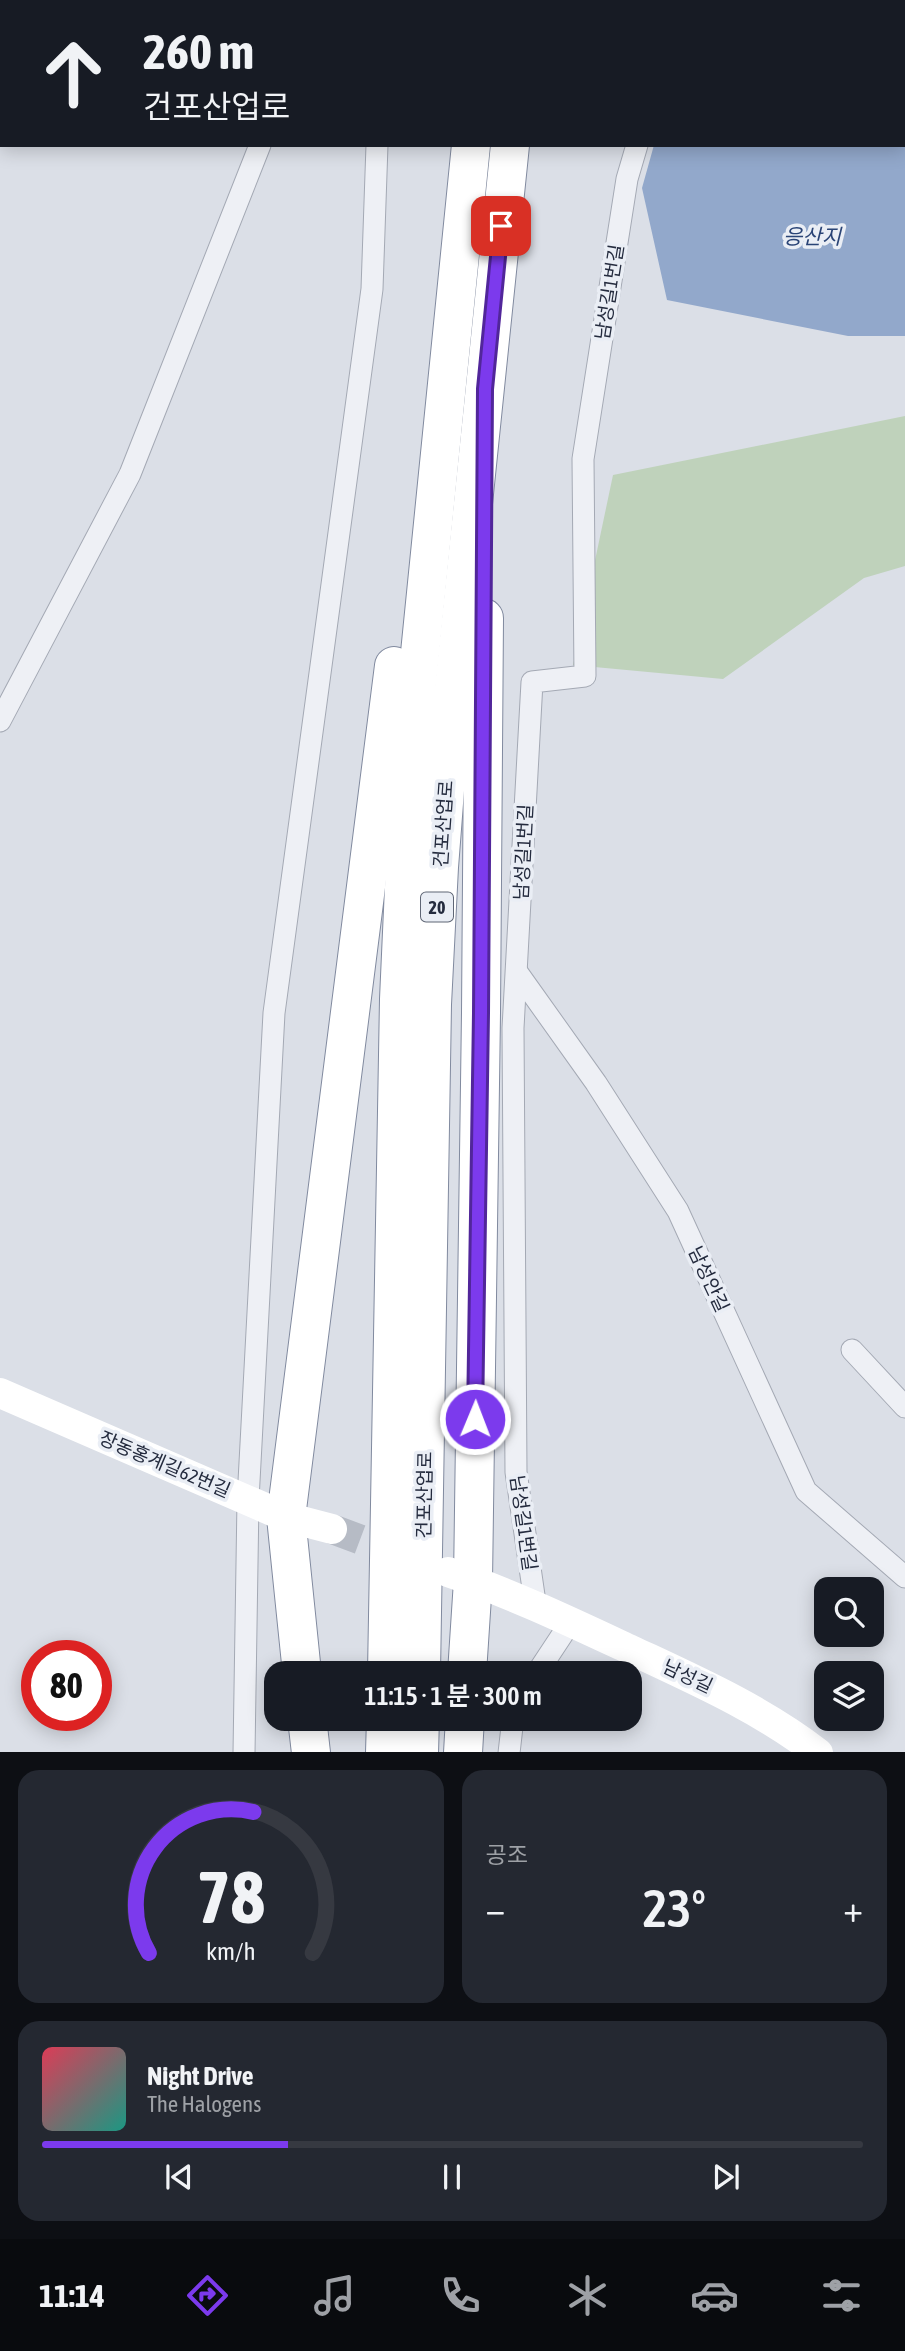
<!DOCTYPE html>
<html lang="ko">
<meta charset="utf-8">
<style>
:root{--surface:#171b24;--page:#242831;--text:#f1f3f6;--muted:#9ea1a6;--line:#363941;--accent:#7c3aed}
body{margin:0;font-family:"Asap Condensed","Noto Sans KR",sans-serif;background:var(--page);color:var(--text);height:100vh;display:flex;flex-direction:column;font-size:26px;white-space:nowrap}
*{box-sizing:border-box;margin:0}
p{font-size:23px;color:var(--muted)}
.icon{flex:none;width:38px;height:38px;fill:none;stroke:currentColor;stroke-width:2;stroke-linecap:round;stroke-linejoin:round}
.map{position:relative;height:1752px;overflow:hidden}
.drawer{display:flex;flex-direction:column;gap:18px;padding:18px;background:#0d0f14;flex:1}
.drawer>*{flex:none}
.top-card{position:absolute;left:0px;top:0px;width:906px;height:147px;box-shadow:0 4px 18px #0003;background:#171b24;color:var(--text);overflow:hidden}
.fabs{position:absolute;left:814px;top:1577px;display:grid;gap:14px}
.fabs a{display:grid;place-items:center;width:70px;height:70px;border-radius:14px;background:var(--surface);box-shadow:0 4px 18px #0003;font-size:35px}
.speed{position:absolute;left:21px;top:1640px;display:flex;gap:14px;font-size:35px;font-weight:700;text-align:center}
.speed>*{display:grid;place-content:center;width:91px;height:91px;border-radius:50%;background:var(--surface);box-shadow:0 4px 18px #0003;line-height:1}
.speed .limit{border:10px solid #d22;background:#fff;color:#111}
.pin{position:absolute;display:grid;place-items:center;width:60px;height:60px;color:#fff;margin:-30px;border-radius:14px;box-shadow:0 4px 10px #0006}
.me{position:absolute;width:77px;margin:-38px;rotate:1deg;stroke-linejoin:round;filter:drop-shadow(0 0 5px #0008)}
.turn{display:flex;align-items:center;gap:24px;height:147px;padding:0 28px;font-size:32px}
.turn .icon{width:91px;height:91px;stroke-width:2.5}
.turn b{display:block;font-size:49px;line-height:60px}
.big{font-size:52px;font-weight:600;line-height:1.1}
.drawer .widget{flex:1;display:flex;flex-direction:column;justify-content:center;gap:10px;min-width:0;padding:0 24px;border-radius:21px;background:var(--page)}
.drawer .dial{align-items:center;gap:0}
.dial svg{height:182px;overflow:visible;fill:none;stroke:var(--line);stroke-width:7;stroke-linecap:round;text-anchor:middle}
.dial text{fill:var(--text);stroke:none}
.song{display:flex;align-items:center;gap:21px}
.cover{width:84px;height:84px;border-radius:10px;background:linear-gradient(135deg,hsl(350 70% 55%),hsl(170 70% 35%))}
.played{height:7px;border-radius:4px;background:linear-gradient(90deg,var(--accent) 30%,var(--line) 30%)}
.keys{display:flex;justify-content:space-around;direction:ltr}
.heat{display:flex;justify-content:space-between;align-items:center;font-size:38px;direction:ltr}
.drawer .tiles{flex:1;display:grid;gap:18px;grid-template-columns:1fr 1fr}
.widget:last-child{grid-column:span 2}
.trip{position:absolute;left:264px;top:1661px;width:378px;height:70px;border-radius:21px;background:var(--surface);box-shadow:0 4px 18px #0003;font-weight:600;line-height:70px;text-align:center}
.tab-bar{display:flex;height:112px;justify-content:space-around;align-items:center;background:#090b0e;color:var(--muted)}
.tab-bar .icon{width:49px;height:49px}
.tab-bar .active{color:var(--accent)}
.tab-bar b{font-size:32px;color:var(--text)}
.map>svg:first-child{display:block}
</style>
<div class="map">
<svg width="905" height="1753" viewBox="0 0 905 1753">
<rect width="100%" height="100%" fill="#dbdfe7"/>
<!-- green -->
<polygon fill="#bfd2bb" points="905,416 905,566 864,578 723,679 573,665 613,475"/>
<!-- water -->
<polygon fill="#92a8cb" points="905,67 905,336 848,336 667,300 642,188 654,145 905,145"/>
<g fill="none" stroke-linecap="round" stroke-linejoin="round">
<!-- secondary-tunnel -->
<polyline stroke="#b6bbc5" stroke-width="30" stroke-dasharray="30 15" stroke-linecap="butt" points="332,1529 407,1557"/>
<!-- street casing -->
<g stroke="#a4a9b4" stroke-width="23">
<g id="street">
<polyline points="680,2 680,0"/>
<polyline points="0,721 130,474 260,145"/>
<polyline points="517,972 596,1083 678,1211 806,1491 905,1577"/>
<polyline points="852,1350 905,1407"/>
<polyline points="536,1609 516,1472 513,1028 532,682 585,676 583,459 627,179 637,145"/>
<polyline points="537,1673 570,1623"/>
<polyline points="244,1753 248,1500 274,1013 372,289 377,145"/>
<polyline points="509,1753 513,1718"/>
</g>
</g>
<!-- highway casing -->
<g stroke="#818a9f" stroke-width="40">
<g id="highway">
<polyline points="486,2 486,0"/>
<polyline points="544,2 544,0"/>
<polyline points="302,1673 286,1517 394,666"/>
<polyline points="387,1673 399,999 406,843 417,683 471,145"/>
<polyline points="421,1673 432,1004 439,867 450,726 510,145"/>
<polyline points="467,1673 473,1581 481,1013 484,618"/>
<polyline points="307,1718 311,1753"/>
<polyline points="385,1753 386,1718"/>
<polyline points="419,1753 420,1718"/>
<polyline points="463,1753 465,1718"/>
</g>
</g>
<!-- path -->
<g stroke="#b9bdc5" stroke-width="4.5" stroke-dasharray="5 5" stroke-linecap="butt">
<polyline points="73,0 75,2"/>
<polyline points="888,0 891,2"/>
</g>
<!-- street -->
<use href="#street" stroke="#eef0f5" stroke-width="21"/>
<!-- secondary -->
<g stroke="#fff" stroke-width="30">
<polyline points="389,2 393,0"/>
<polyline points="0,1393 286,1517 332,1529"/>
<path d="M 448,1572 C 510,1593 571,1622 631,1650 C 695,1680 761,1709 818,1753"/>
</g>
<!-- highway -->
<use href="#highway" stroke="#fff" stroke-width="38"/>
</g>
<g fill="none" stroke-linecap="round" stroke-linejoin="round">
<!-- route casing -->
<g stroke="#51269a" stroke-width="18">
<polyline id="route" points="475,1419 481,1013 485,389 501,226"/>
</g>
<!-- route -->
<use href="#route" stroke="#7c3aed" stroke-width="12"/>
</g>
<g text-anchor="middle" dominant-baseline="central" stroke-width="7" stroke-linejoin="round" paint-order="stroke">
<!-- shield labels -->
<rect fill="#eaeef5" stroke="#5f6675" stroke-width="2" x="421" y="892.5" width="32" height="29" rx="5"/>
<g font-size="18" font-weight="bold" fill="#242b3e">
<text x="437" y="907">20</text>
</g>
<!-- street labels -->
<g font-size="19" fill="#242b3e" stroke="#eaeef5">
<text transform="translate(609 292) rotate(-81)">남성길1번길</text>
<text transform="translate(443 824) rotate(-86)">건포산업로</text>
<text transform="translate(523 852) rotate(-87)">남성길1번길</text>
<text transform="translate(709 1279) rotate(65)">남성안길</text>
<text transform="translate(165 1464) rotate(23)">장동홍계길62번길</text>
<text transform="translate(424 1495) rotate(-89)">건포산업로</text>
<text transform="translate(524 1523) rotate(82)">남성길1번길</text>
<text transform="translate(688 1676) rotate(25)">남성길</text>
</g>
<!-- water labels -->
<g font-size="21" font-style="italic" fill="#2a4476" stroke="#eaeef5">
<text x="812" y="236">응산지</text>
</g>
</g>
</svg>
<div class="fabs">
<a><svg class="icon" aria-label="search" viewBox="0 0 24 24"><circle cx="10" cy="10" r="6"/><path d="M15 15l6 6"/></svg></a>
<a><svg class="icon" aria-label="layers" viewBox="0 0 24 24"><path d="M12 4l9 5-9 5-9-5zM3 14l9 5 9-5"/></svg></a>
</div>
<div class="speed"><div class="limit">80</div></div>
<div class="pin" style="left:501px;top:226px;background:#d93025"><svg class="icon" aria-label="arrive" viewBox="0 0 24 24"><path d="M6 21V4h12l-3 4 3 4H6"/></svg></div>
<svg class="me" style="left:475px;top:1419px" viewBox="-20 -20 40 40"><circle r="17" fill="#7c3aed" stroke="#fff" stroke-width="3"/><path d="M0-11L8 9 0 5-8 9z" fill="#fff"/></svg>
<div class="trip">11:15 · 1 분 · 300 m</div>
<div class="top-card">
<div class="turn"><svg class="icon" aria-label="ahead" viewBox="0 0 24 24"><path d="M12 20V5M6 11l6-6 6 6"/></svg><div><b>260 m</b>건포산업로</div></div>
</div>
</div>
<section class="drawer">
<div class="tiles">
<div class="widget dial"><svg viewBox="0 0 100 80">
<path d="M14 69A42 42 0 1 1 86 69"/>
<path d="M14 69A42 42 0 0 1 60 7" stroke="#7c3aed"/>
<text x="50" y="56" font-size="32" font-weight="700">78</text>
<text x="50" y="72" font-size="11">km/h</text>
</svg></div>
<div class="widget"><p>공조</p>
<div class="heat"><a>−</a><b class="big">23°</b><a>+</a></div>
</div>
<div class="widget">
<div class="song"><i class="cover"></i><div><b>Night Drive</b><p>The Halogens</p></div></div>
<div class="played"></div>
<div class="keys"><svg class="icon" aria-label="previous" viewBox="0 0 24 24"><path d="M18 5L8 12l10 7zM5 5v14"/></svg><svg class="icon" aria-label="pause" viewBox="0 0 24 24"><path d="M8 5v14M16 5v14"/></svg><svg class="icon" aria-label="next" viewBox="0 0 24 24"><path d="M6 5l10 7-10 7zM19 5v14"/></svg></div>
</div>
</div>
</section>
<nav class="tab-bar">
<b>11:14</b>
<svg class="icon active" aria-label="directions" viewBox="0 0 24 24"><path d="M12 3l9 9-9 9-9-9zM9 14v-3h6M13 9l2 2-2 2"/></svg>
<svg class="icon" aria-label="music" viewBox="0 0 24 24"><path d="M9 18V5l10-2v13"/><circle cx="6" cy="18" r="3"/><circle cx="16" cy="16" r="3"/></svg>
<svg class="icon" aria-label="phone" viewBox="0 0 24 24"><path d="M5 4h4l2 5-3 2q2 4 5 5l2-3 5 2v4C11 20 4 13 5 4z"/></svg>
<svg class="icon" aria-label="climate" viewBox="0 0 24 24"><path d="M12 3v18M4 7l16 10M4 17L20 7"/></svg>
<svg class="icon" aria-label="car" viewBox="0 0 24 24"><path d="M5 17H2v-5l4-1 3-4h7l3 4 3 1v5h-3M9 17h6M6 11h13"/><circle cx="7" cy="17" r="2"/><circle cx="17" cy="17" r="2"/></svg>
<svg class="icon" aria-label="filters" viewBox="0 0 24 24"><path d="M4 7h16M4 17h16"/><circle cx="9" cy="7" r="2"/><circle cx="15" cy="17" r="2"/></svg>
</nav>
